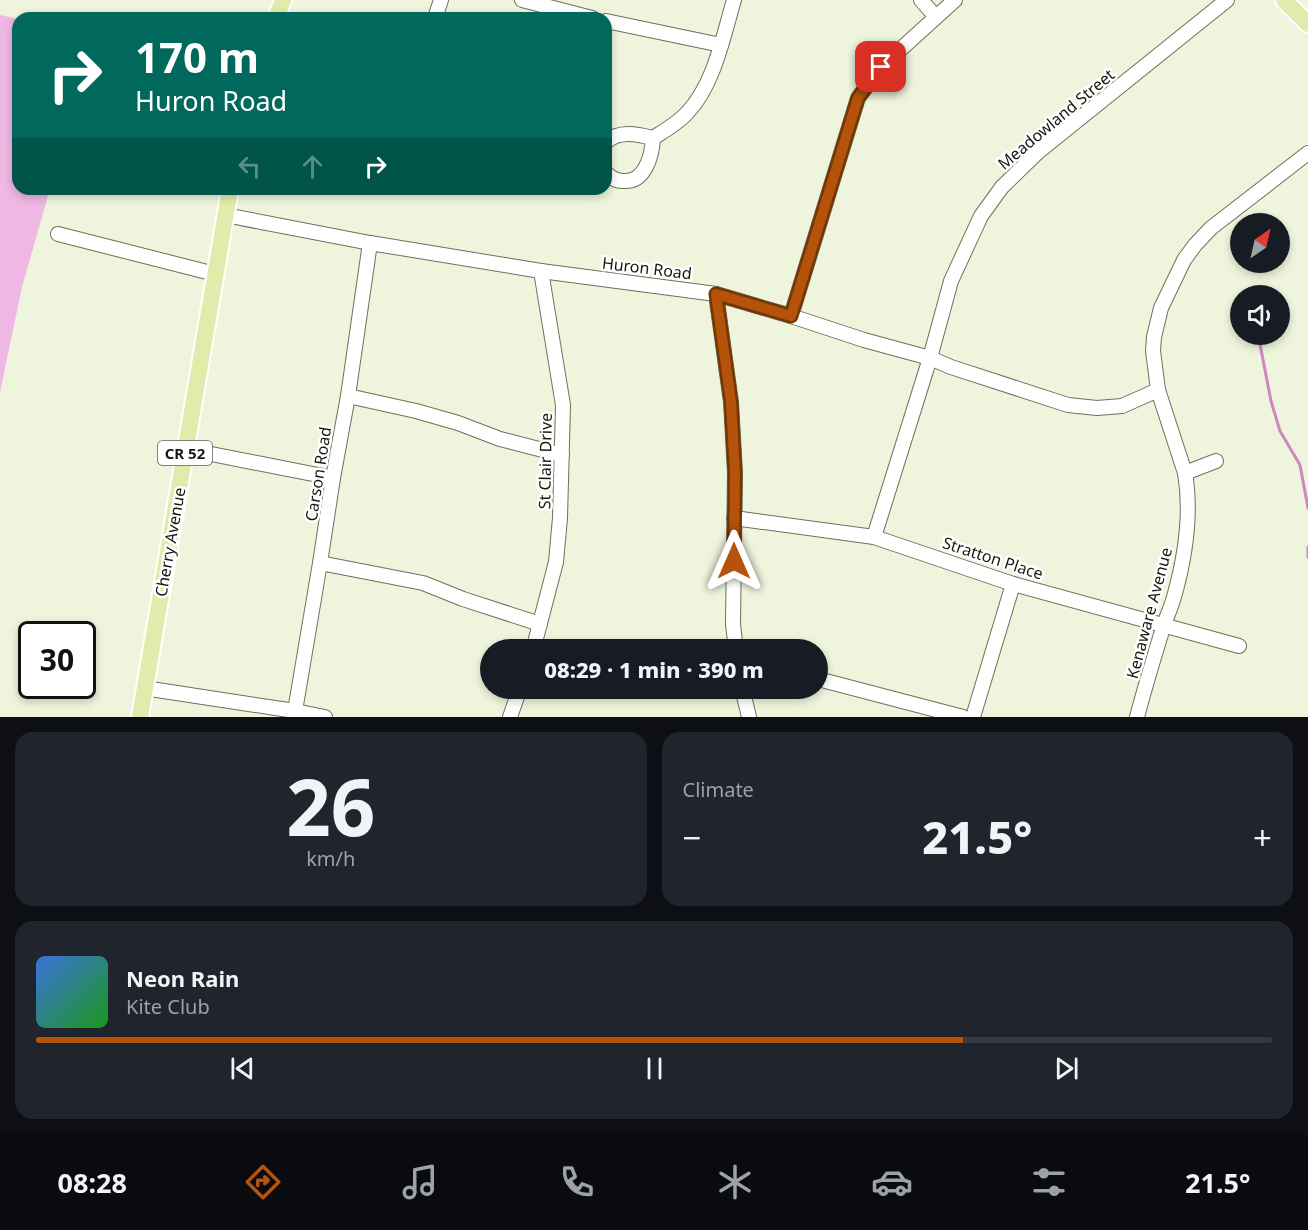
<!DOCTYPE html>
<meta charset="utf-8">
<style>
:root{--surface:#171b24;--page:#20242c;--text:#f1f3f6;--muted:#9ea1a6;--line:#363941;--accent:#b45309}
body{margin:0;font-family:"Noto Sans",sans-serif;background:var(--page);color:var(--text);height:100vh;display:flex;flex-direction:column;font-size:22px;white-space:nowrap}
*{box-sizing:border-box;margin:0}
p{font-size:20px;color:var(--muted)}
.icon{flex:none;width:33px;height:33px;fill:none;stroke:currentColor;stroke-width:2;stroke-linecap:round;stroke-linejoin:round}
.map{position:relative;height:717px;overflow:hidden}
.details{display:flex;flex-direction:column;gap:15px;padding:15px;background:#0d0f14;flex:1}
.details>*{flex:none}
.top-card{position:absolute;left:12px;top:12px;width:600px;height:183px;border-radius:18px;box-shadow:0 3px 9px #0003;background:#00695c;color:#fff;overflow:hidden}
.needle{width:39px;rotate:34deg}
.controls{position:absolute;left:1230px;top:213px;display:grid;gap:12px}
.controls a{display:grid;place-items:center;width:60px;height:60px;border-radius:50%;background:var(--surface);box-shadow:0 3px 9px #0003;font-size:30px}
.speed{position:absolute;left:18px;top:621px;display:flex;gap:12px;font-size:30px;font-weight:700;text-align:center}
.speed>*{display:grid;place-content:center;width:78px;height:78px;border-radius:50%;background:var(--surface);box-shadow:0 3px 9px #0003;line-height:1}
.speed .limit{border:3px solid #111;border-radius:9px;background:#fff;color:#111}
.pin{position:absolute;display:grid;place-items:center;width:51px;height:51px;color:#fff;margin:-26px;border-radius:12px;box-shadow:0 3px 9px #0006}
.me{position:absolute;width:66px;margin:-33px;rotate:0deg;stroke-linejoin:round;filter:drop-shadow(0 0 4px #0008)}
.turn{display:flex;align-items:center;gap:21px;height:126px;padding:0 24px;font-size:27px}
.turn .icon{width:78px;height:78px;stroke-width:2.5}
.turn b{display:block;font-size:42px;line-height:51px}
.lanes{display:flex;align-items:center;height:57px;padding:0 24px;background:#0003;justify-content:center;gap:30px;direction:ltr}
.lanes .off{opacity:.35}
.big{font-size:45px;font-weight:800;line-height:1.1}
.details .card{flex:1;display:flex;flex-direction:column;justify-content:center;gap:9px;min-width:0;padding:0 21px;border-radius:18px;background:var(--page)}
.details .dial{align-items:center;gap:0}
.dial b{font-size:78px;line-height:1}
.song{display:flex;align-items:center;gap:18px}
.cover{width:72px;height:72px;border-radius:9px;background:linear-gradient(135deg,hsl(220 70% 55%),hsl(120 70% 35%))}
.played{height:6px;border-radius:3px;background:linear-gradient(90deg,var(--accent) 75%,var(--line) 75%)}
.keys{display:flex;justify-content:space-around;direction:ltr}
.heat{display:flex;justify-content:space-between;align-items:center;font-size:33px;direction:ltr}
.details .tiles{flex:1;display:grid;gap:15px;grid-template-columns:1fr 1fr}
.card:last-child{grid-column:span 2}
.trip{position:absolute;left:480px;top:639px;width:348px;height:60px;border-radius:30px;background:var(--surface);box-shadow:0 3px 9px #0003;font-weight:800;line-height:60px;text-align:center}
.tabs{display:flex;height:96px;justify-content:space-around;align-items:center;background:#090b0e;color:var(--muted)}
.tabs .icon{width:42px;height:42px}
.tabs .selected{color:var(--accent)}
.tabs b{font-size:27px;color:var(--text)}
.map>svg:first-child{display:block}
</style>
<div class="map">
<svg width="1308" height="717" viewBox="0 0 1308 717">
<rect width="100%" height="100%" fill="#eff4dc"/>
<!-- green -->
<polygon fill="#efb7e3" points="0,15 18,19 18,189 50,189 22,287 0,392"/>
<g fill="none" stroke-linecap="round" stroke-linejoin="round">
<!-- stream -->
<g stroke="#ce87c0" stroke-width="3">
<polyline points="1258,334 1271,401 1280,431 1300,465 1308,508"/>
<polyline points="1308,547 1308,557"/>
</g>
<!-- minor casing -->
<g stroke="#6d715c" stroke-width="16">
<g id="minor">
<polyline points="522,0 592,18"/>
<polyline points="921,0 936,17"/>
<polyline points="435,18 441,0"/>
<polyline points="606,21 721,45"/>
<path d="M 653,138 C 664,131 678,123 687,113 C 714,85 723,37 734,0"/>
<path d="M 606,142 C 619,130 637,134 653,138"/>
<path d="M 606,173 C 611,178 616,181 623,181 C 645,183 652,156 653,138"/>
<polyline points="225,215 370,243 541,271 716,294 791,316 864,340 930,358 951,367 1068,405 1097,408 1122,406 1158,390"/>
<polyline points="58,234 215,274"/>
<polyline points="716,294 731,402 735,473 733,624 736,650"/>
<polyline points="791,316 858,98 881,67 955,0"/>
<polyline points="348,396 416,411 458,423 500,439 562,455"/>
<polyline points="186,449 333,478"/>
<polyline points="1185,473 1216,461"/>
<polyline points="734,518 874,537 1013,584 1239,646"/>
<polyline points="874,537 930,358 951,281 981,216 1002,187 1038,152 1227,0"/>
<polyline points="320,563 423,583 463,599 540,624"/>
<polyline points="533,650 556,562 560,518 563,405 541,271"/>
<polyline points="818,679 963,717"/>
<polyline points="144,688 295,711 325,717"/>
<polyline points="742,688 749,717"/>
<polyline points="295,711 320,563 333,478 348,396 370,243"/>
<polyline points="510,717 520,688"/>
<polyline points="973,717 1013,584"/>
<path d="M 1137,717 C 1145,687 1154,657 1163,628 C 1166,618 1171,608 1174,597 C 1185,558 1192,514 1185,473 L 1158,390 L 1153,351 L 1154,337 L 1161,308 L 1184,260 L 1195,245 L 1211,228 L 1308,153"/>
</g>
</g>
<!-- major casing -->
<g stroke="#fff" stroke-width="20">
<g id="major">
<polyline points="1284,0 1308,24"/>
<polyline points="276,18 283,0"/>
<polyline points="140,717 230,189"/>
</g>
</g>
<!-- minor -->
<use href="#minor" stroke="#fff" stroke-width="14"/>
<!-- major -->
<use href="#major" stroke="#e2ebab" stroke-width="16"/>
</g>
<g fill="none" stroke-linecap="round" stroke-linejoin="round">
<!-- route casing -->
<g stroke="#753606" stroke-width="15">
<polyline id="route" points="734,561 735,473 731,402 716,294 791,316 858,98 881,67"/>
</g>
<!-- route -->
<use href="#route" stroke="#b45309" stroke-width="10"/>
</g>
<g text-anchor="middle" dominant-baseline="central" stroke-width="5" stroke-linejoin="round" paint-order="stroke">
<!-- shield labels -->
<rect fill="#fff" stroke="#5d5d58" stroke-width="1.5" x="158" y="441" width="54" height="24" rx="4.5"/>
<g font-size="15" font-weight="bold" fill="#171810">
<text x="185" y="453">CR 52</text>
</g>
<!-- street labels -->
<g font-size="16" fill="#171810" stroke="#fff">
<text transform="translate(1056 119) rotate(-40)">Meadowland Street</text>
<text transform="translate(647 268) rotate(7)">Huron Road</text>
<text transform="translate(545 461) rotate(-89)">St Clair Drive</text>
<text transform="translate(318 474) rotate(-81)">Carson Road</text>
<text transform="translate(170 542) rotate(-80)">Cherry Avenue</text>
<text transform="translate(993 558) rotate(18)">Stratton Place</text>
<text transform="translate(1149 613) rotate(-75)">Kenaware Avenue</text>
</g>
</g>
</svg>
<div class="controls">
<a><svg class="needle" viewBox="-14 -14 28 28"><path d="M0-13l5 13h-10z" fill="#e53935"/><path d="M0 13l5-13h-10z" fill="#9ea1a6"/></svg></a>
<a><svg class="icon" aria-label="sound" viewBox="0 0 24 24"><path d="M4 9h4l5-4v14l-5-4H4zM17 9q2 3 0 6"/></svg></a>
</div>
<div class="speed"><div class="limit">30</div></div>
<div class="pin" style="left:881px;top:67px;background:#d93025"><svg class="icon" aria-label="arrive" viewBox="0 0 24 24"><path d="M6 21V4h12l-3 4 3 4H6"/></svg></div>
<svg class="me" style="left:734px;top:561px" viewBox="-20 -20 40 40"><path d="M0-17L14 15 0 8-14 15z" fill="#b45309" stroke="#fff" stroke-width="4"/></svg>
<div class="trip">08:29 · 1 min · 390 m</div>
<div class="top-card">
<div class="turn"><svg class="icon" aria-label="right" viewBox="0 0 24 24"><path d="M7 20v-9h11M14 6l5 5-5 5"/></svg><div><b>170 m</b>Huron Road</div></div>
<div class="lanes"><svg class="icon off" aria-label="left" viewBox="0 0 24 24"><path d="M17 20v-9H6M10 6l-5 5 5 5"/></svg><svg class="icon off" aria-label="ahead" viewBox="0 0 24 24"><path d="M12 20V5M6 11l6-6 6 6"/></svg><svg class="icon" aria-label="right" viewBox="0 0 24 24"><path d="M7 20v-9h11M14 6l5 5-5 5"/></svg></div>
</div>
</div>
<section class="details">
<div class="tiles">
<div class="card dial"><b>26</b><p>km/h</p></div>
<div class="card"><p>Climate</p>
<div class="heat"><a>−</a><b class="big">21.5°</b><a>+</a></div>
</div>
<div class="card">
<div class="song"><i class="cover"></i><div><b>Neon Rain</b><p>Kite Club</p></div></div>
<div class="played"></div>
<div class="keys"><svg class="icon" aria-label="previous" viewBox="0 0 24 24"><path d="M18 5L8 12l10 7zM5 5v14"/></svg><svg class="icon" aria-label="pause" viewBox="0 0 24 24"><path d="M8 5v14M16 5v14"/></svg><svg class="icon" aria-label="next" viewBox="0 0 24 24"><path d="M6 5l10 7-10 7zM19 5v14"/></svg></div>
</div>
</div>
</section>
<nav class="tabs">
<b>08:28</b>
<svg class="icon selected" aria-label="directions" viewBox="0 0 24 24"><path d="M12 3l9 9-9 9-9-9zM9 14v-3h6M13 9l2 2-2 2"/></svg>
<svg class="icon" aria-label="music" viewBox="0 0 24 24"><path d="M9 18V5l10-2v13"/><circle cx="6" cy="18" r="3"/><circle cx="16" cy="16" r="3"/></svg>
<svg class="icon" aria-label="phone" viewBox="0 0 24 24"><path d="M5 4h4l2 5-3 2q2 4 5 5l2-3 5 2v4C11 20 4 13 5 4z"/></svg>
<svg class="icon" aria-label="climate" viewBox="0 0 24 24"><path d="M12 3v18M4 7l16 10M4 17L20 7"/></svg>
<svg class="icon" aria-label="car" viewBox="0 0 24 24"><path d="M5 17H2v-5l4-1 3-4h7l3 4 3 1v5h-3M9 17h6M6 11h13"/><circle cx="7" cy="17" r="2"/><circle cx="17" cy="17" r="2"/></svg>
<svg class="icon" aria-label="filters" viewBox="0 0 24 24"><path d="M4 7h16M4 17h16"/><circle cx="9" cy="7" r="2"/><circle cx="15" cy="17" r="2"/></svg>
<b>21.5°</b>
</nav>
